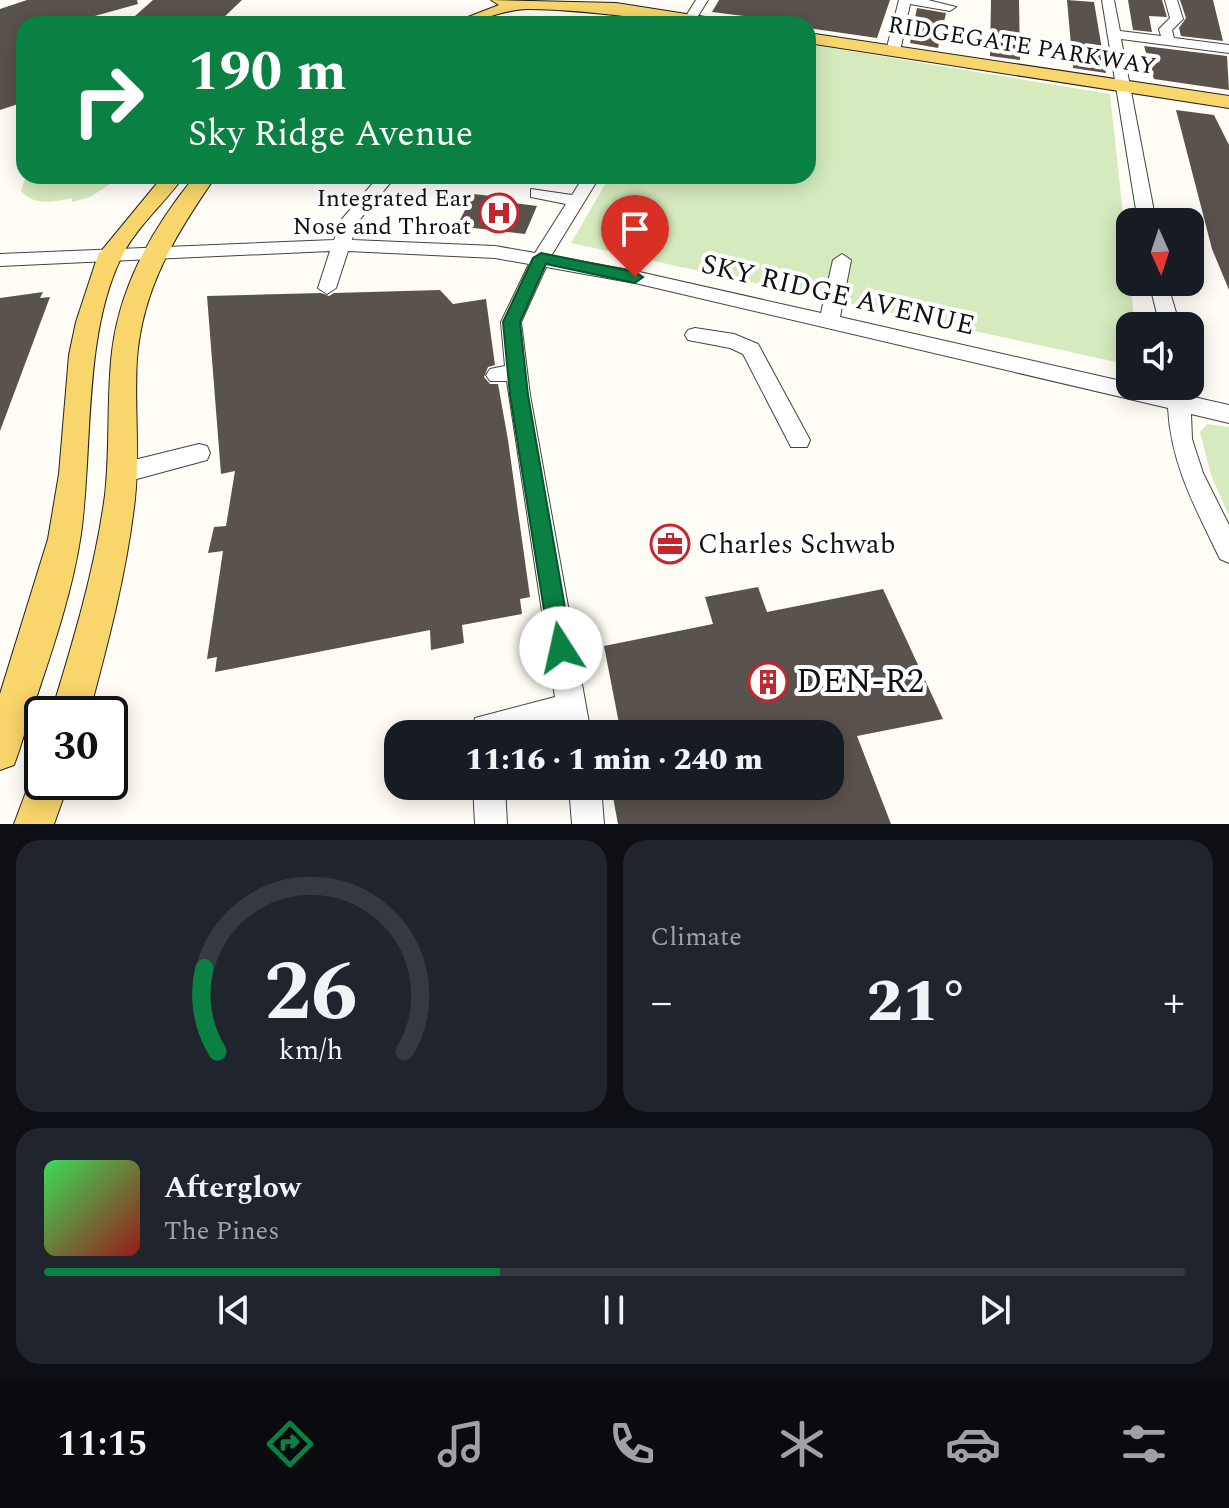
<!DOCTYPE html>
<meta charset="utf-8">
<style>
:root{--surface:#171b24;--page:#20242c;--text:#f1f3f6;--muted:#9ea1a6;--line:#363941;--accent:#0b8043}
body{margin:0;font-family:Spectral,serif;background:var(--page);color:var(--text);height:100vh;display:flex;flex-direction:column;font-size:30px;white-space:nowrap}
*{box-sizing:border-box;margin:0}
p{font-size:26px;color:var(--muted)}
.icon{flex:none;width:44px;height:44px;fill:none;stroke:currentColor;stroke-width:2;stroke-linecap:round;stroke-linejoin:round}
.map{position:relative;height:824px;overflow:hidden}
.side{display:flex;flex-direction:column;gap:16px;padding:16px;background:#0d0f14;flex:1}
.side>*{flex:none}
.guide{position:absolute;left:16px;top:16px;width:800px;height:168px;border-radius:24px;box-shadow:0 4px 20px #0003;background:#0b8043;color:#fff;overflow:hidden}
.needle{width:52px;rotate:177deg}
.fabs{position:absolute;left:1116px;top:208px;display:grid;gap:16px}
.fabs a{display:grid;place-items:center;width:88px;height:88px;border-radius:16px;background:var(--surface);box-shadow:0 4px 20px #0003;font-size:40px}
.speed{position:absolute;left:24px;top:696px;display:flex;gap:16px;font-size:40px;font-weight:700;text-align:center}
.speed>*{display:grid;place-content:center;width:104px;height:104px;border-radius:50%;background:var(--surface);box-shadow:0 4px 20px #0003;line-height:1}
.speed .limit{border:4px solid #111;border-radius:12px;background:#fff;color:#111}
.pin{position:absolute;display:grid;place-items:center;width:68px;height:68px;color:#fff;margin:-82px -34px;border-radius:50% 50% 50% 0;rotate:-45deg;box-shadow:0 0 8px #0007}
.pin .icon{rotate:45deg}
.me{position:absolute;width:88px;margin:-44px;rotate:350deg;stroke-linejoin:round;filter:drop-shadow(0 0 6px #0008)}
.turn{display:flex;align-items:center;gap:28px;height:168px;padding:0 40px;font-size:36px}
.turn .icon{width:104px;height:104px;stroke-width:2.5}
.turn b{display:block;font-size:56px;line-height:68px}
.big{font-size:60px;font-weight:800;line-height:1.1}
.side .card{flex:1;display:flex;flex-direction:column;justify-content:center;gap:12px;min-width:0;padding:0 28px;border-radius:24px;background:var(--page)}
.side .dial{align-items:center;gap:0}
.dial svg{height:208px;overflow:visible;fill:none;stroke:var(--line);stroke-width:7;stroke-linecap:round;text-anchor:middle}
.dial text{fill:var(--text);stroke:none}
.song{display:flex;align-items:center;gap:24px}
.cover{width:96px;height:96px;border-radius:12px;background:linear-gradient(135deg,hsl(130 70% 55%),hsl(0 70% 35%))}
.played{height:8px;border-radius:4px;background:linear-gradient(90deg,var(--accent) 40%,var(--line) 40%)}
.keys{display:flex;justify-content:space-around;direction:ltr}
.heat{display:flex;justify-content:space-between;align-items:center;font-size:44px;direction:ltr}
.side .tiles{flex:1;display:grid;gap:16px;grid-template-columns:1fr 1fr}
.card:last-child{grid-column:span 2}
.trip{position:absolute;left:384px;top:720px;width:460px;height:80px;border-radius:24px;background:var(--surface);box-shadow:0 4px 20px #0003;font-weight:800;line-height:80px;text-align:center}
.tabs{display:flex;height:128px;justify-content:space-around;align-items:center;background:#090b0e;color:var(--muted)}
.tabs .icon{width:56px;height:56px}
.tabs .current{color:var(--accent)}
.tabs b{font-size:36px;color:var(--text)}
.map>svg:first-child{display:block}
</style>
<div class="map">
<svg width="1229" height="824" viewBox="0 0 1229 824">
<rect width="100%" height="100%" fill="#fffdf5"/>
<!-- green -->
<g fill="#d5ebbd">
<polygon points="808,44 1110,94 1135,326 1130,326 1130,365 571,243 610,176 808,176"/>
<path d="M 26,176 L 91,176 L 99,183 L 115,181 L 90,197 L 72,202 L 72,198 C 54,202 34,206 21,191 Z"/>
<polygon points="1207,424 1229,427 1229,516 1211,475 1200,432"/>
</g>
<!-- building -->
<g fill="#5a524d">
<polygon points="27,0 137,0 138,4 66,24 24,24 24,102 0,110 0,9"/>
<polygon points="153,0 242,0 221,20 209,19 199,24 126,24"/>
<polygon points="719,0 890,0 877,38 808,28 808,24 712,12"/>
<polygon points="991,0 1019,0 1020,60 990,56"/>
<polygon points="1067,0 1094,2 1106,73 1073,68"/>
<polygon points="1128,0 1162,0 1167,17 1149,16 1152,32 1133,30"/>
<polygon points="1180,0 1213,0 1223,41 1181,36 1179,28 1186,18"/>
<polygon points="917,8 946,13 938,48 910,43"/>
<polygon points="1144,46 1227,56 1229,90 1154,79"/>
<polygon points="1176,110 1214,115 1229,145 1229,290 1212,249"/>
<polygon points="473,194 492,196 490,200 537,206 525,234 457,226"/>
<polygon points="440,290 453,304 486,299 495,365 488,367 484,377 490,384 498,384 508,440 530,597 520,599 522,614 462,625 464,643 431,650 430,630 215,672 217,657 207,659 223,551 208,553 214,527 226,526 235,471 221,474 207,296 321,293 329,296 334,293"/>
<polygon points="43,292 40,298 50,297 0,431 0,298"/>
<polygon points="758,587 767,612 883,589 943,719 857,736 891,824 618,824 612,792 631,786 830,786 830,734 621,734 604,646 713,624 705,597"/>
</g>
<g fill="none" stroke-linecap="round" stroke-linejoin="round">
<!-- minor casing -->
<g stroke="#444" stroke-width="2">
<g id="minor">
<polygon points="696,0 708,0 693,24 681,24"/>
<polygon points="899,0 928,0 956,7 950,11 910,4 900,51 893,55 886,51"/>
<polygon points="1102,0 1114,0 1120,31 1161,36 1159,29 1170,18 1165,0 1177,0 1183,19 1172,30 1174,38 1229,45 1229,53 1121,39 1156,222 1138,222"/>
<path d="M 379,176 L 396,176 L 356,224 L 352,240 L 495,246 L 535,253 L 566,204 L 531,197 L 531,189 L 572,195 L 584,176 L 600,176 L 551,256 L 635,271 L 821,313 L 833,260 L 842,254 L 851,260 L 840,317 L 1130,383 L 1130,386 L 1168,391 L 1167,386 L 1189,386 L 1189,396 L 1229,405 L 1229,423 L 1191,414 L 1192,439 L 1203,473 L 1229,525 L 1229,563 L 1220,559 C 1196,509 1171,465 1168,408 L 635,283 L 546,267 L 521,322 L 530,395 L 591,734 L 561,734 L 560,725 L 522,734 L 470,734 L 475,718 L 555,697 L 507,381 L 490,381 L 486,375 L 490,369 L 505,366 L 501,322 L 529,264 L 495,258 L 348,251 L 336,288 L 327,294 L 318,288 L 330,251 L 0,266 L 0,254 L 334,240 L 342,219 Z"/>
<polygon points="1149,282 1167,282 1180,326 1160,326"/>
<polygon points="695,328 734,334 758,344 810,440 807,447 791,447 743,354 730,348 688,340 685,335 688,330"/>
<polygon points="199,444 207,446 210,453 207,460 122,483 114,480 110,473 114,466 122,463"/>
<polygon points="473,786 505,786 507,824 475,824"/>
<polygon points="569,786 601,786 604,824 572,824"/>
</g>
</g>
<!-- major casing -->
<g stroke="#222" stroke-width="2">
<g id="major">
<path d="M 491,0 L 616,3 L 718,19 L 726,24 C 660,24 595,9 528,9 C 501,9 478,24 450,24 L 499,5 Z"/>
<polygon points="808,33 1229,96 1229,108 808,43"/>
<path d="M 163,176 L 184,176 C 165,203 135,228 121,258 C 83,336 93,448 81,534 C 70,608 41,680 19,751 L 14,765 L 0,770 L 0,694 L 48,539 L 59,474 L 69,355 L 76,322 L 98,255 Z"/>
<path d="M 195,176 L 216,176 C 176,234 143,286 137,358 C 134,405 140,452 135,499 C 127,572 108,643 89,714 L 51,714 C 73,642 95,570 105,495 C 110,451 107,406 111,361 C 117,290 151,230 195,176 Z"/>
<polygon points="42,765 42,782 69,782 54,824 14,824 35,768"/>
</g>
</g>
<!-- minor -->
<use href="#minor" fill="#fff" fill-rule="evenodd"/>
<!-- major -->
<use href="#major" fill="#f9d66b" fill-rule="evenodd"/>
</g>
<!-- route -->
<polygon fill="#0b8043" stroke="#07532c" stroke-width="2" points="541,253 635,272 643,277 635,283 546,264 520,322 528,395 572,648 569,656 561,659 553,656 550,648 510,395 503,322 533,258"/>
<!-- icons -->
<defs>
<g id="hospital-ring" transform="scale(2)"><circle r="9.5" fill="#fff" stroke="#c4262e" stroke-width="1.5"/><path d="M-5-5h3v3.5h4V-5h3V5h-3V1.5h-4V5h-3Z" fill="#c4262e"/></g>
<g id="office-ring" transform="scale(2)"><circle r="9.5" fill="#fff" stroke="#c4262e" stroke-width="1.5"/><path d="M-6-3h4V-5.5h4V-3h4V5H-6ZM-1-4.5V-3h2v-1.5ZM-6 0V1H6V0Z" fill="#c4262e"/></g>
<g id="building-ring" transform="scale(2)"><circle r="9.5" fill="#fff" stroke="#c4262e" stroke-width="1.5"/><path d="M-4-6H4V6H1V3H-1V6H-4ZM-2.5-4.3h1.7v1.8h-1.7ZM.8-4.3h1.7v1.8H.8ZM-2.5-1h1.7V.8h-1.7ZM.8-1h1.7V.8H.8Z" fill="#c4262e"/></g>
</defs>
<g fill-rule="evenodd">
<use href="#hospital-ring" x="499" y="213"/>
<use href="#office-ring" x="670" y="544"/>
<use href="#building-ring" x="768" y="682"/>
</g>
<g text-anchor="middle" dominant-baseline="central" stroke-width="8" stroke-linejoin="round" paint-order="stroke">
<!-- far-street labels -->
<g font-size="24" fill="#111" stroke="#fff">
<text transform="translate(1022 46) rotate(9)">RIDGEGATE PARKWAY</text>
</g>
<!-- far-poi labels -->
<g font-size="24" fill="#111" stroke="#fff" text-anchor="end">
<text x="471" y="199">Integrated Ear<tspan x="471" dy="28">Nose and Throat</tspan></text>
</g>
<!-- street labels -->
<g font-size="28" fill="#111" stroke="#fff">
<text transform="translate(838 295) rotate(13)">SKY RIDGE AVENUE</text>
</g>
<!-- poi labels -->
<g font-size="28" fill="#111" stroke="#fff" text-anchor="start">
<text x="698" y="544">Charles Schwab</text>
</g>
<!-- near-poi labels -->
<g font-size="34" fill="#111" stroke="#fff" text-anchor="start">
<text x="796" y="682">DEN-R2</text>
</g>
</g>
</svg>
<div class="fabs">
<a><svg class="needle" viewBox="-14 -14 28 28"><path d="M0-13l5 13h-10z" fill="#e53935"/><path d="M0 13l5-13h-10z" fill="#9ea1a6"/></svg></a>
<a><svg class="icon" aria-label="sound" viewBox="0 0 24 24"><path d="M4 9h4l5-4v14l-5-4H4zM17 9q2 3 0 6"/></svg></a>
</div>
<div class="speed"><div class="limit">30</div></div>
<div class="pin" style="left:635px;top:277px;background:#d93025"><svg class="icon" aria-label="arrive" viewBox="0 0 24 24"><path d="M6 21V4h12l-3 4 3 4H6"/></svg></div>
<svg class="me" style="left:561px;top:648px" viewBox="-20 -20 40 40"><circle r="19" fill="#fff"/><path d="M0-13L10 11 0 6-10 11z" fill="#0b8043"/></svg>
<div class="trip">11:16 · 1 min · 240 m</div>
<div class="guide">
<div class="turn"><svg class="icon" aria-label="right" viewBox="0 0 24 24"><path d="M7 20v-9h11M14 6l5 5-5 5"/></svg><div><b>190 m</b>Sky Ridge Avenue</div></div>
</div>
</div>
<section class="side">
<div class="tiles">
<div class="card dial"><svg viewBox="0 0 100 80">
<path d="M14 69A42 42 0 1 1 86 69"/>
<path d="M14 69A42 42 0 0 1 9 37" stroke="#0b8043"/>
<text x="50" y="56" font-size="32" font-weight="700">26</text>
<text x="50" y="72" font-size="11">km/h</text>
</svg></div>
<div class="card"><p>Climate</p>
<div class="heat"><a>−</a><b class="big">21°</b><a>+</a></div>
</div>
<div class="card">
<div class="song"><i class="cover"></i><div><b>Afterglow</b><p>The Pines</p></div></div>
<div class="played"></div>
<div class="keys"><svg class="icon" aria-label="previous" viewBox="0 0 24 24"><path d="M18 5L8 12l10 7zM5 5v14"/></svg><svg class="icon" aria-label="pause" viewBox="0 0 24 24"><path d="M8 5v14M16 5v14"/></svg><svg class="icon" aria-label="next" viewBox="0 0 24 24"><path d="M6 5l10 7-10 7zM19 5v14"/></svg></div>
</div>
</div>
</section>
<nav class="tabs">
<b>11:15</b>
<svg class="icon current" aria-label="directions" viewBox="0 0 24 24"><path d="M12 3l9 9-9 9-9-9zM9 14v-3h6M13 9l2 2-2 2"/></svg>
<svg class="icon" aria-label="music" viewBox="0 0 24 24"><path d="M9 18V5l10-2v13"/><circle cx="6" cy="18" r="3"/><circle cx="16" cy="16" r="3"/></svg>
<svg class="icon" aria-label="phone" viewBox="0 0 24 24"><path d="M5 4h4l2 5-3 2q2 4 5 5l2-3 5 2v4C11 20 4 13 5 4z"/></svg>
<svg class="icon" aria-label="climate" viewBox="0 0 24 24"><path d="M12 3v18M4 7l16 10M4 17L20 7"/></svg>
<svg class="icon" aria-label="car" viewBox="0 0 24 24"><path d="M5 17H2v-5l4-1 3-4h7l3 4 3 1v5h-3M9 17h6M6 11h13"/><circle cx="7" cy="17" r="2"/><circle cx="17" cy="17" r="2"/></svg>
<svg class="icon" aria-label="filters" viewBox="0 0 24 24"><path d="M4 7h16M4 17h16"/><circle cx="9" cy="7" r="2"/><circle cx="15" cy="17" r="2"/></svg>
</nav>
